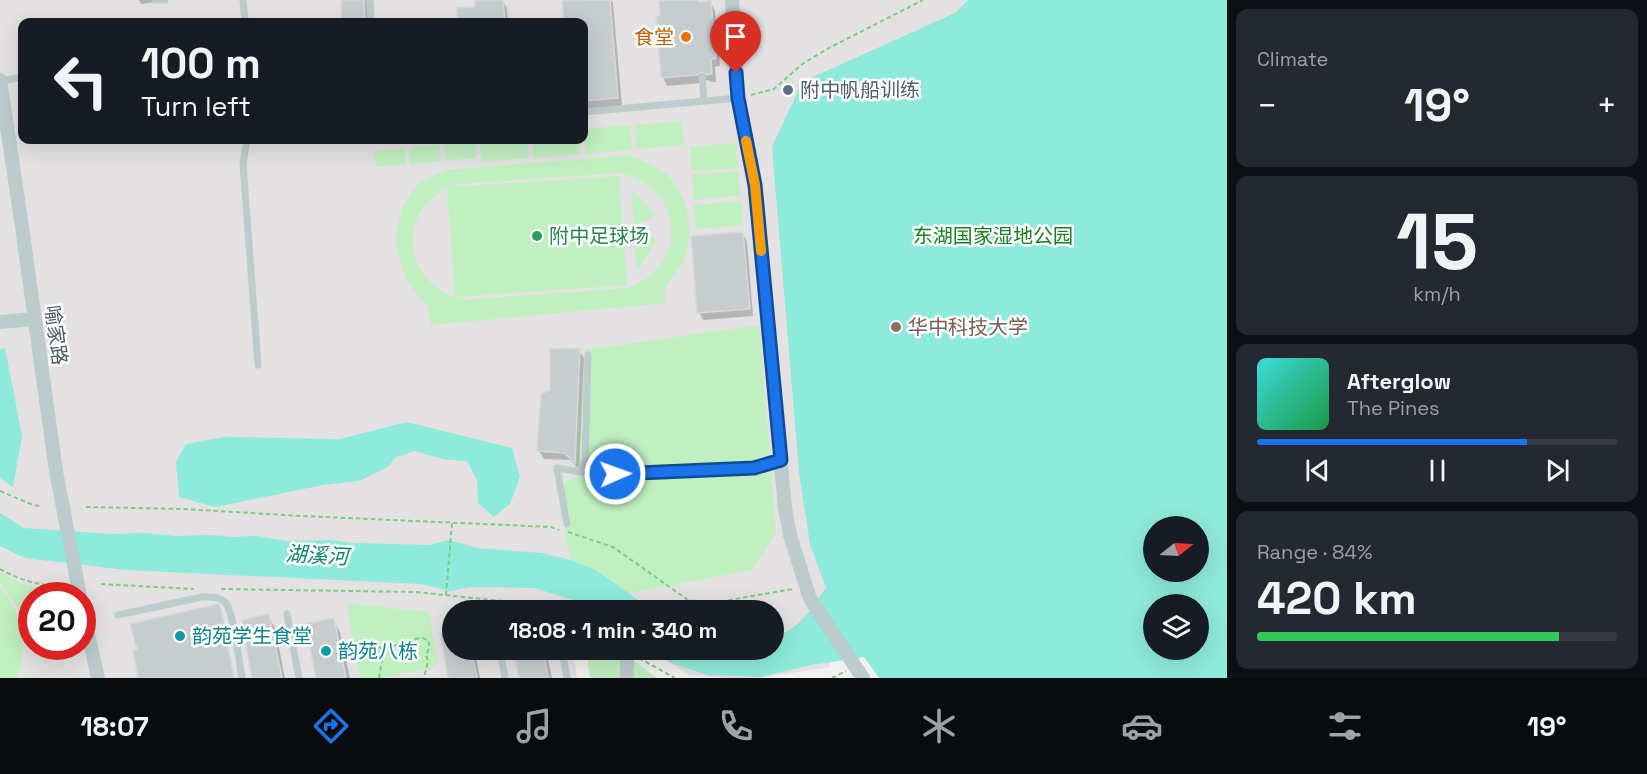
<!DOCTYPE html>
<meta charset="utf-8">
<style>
:root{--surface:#171b24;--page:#242831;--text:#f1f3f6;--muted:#9ea1a6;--line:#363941;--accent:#1a73e8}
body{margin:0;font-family:"Space Grotesk","Noto Sans SC",sans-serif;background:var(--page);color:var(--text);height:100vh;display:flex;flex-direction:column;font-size:22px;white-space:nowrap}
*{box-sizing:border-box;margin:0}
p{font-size:20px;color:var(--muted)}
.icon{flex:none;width:33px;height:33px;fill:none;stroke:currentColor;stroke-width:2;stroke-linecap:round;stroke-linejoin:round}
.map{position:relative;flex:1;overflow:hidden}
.side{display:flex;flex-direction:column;gap:9px;padding:9px;background:#0d0f14;width:420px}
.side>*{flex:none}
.top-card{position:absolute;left:18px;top:18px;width:570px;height:126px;border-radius:12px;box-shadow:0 6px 24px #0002;background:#171b24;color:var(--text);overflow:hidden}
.needle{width:39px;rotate:72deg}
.controls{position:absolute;left:1143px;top:516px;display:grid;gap:12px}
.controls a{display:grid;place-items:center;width:66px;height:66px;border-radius:50%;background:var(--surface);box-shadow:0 6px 24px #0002;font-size:30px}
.speed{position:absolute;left:18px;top:582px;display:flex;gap:12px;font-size:30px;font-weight:700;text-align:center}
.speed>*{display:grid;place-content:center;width:78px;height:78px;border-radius:50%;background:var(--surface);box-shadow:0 6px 24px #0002;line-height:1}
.speed .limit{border:9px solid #d22;background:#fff;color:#111}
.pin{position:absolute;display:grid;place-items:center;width:51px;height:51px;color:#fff;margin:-62px -26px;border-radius:50% 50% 50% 0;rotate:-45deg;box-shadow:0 0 6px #0007}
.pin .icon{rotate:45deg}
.me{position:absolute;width:66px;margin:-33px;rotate:88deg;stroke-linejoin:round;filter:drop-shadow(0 0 4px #0008)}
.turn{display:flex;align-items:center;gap:21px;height:126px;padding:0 24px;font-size:27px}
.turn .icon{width:78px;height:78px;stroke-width:2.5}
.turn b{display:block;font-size:42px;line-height:51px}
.big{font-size:45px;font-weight:700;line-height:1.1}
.side .widget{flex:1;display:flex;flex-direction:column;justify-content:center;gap:9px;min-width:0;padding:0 21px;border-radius:12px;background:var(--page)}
.side .dial{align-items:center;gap:0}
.dial b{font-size:78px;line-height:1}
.song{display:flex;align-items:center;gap:18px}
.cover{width:72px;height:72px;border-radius:9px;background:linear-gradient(135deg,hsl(180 70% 55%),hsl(140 70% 35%))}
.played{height:6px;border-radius:3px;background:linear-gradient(90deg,var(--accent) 75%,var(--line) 75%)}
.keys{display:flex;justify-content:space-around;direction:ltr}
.heat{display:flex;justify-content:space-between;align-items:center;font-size:33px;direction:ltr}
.charge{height:9px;border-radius:4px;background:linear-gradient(90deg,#34c759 84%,var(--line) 0)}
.trip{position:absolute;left:442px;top:600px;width:342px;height:60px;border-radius:30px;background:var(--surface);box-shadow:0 6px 24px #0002;font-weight:700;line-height:60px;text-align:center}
.tabs{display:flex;height:96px;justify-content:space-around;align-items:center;background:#090b0e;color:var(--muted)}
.tabs .icon{width:42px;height:42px}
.tabs .active{color:var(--accent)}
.tabs b{font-size:27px;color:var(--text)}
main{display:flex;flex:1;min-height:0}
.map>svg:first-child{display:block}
</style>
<main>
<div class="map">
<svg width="1227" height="678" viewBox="0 0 1227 678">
<rect width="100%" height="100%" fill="#f2f0f1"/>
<!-- education -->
<path fill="#e3e1e2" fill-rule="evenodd" d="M 0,0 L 1227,0 L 1227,678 L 833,607 L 830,667 L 761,678 L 724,678 L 689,675 L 649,650 L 774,650 L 774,610 L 584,610 L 565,602 L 566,610 L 453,610 L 453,650 L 573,650 L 577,678 L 0,678 ZM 22,22 L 584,22 L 584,140 L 22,140 ZM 1154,526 L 1198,526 L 1198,572 L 1154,572 ZM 32,596 L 82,596 L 82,646 L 32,646 ZM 1154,604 L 1198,604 L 1198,650 L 1154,650 Z"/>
<!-- green -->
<g fill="#c0efc0" fill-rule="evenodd">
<polygon points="682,121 684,145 637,149 635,125"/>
<polygon points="630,125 632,150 585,154 584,129"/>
<polygon points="480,140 527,140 529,158 482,162"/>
<polygon points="532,140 579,140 580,154 534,158"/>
<polygon points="475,142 476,158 446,161 444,145"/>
<polygon points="736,143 738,168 692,171 690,147"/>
<polygon points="439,145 441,161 410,164 409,148"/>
<polygon points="405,148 406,164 376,167 374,151"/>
<path d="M 629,155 C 643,161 659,167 670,178 C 690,200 694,235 683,262 C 679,270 667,282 665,289 C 664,293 665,299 665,303 L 431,325 L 428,307 L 408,283 L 400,263 L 396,242 L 398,224 L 403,206 L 412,192 L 421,182 L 446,170 ZM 620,173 C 685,187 690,267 627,288 L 464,300 C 405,286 393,216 447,188 L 455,297 L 627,285 L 619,176 L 450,187 L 457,184 Z"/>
<polygon points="738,171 741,195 694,200 692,175"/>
<polygon points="631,189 656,215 645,221 634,224"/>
<polygon points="741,201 743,225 696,229 694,205"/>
<polygon points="634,235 646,236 657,240 637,270"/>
<polygon points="759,325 776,534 751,570 613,596 570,558 557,487 577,476 585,350"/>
<path d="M 0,573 C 17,582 32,589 51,588 L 53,595 L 32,596 L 31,644 L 26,645 L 24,625 L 16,605 L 0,583 Z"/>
<path d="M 0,587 C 22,612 29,647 17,678 L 0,678 Z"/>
<polygon points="347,604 429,612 438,666 381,678 360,678"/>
<polygon points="586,650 619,650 657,678 590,678"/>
</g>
<!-- water -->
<g fill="#8eeada" fill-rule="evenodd">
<path d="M 968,0 L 1227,0 L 1227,678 L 879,678 L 864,657 L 811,665 L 760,677 L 708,675 L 671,663 L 650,650 L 774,650 L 774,636 C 799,631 811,608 826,588 L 810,544 L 799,473 L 772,147 L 802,82 L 955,13 ZM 1154,526 L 1198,526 L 1198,572 L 1154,572 ZM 1154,604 L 1198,604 L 1198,650 L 1154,650 Z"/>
<polygon points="5,348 22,436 13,487 0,478 0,349"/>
<polygon points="406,422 512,448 520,477 510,504 494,517 478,503 477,480 467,461 443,459 415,451 396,457 388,467 359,481 323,485 215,507 179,497 176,462 186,444 225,437 340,439"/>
<polygon points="0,513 24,528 112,534 145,533 176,536 213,535 234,537 255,536 288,541 330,540 353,543 429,545 449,540 477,548 542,553 571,560 597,571 652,610 594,610 582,603 535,588 472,587 450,591 421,584 126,570 25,558 0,546"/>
</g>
<!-- shadow -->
<g fill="#0003">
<polygon points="139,0 158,0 158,2 141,4"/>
<polygon points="342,0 368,0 369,22 344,22"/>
<polygon points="476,0 502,0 507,8 508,22 460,22 459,10 477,8"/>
<polygon points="564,0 611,0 613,3 622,106 584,109 584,22 566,22"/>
<polygon points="688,0 697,0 699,4 711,3 715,11 720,66 715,67 716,82 712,82 707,80 702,83 667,86 663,78"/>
<polygon points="743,234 747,242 753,316 703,320 699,312"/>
<polygon points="579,350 584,358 579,469 570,460 544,459 539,451 551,391"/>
<polygon points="268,616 275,628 285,678 254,678"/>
<polygon points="333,620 340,632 350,678 318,678"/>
<polygon points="453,632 453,650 475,650 480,678 450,678"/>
<polygon points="515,650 546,650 552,678 521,678"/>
</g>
<!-- building -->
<g fill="#c7cdcf" stroke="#d4d9db" stroke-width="1.5">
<polygon points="341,0 364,0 365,22 342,22"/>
<polygon points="475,0 503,0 505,22 458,22 457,8 475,7"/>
<polygon points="562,0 610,0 618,98 584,101 584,22 564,22"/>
<polygon points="670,0 697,0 698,2 711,1 716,59 711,59 712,74 706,75 702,72 697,75 661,78 656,16 660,16 659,1"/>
<polygon points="743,232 750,309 697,313 691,236"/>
<polygon points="580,348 575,463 564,453 537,451 541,394 550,390 550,349"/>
<polygon points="217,604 220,605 234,678 138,678 133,650 137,649 130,624"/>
<polygon points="269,614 282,678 252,678 241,620"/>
<polygon points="334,618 346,678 316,678 305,624"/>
<polygon points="453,630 453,650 471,650 477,678 448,678 440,633"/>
<polygon points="513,650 543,650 548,678 519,678"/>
</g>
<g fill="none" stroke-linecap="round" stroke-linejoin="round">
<!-- path -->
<g stroke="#79cc83" stroke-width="2" stroke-dasharray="4.5 3" stroke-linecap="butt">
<polyline points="751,95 774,89 801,65 827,49 923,0"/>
<polyline points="0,491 33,505 42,506"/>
<polyline points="86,507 183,509 302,516 551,527 559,530"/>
<polyline points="568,532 613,547 688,600 712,603 793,589"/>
<path d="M 0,569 C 18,579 37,585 57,586"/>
<polyline points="101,584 194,589"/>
<polyline points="49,585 50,596"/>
<polyline points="221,589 415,592 542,605 558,610"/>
<polyline points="446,595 452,523"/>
<path d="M 357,641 C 373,651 390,648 407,642 C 412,641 416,638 421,638 C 432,639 430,648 426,655 L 428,661 L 424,678"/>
<polyline points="639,658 675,678"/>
<polyline points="379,678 382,660 379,648"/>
<polyline points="832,678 846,671"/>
</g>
<!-- lane -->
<g stroke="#bccbcc" stroke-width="7">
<polyline points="155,0 165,0"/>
<polyline points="243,0 245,22"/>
<polyline points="370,0 371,22"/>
<polyline points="702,78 704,100"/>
<polyline points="0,81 22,77"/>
<polyline points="584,112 738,98"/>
<polyline points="247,140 243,164 258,365"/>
<polyline points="580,472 585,460 588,355"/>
<polyline points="567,524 557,468 593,474 754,468 781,460"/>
<polyline points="287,614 299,678"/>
<path d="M 118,615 L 202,597 C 211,597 218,596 225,602 C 234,611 239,663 242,678"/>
<polyline points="500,650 505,678"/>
<polyline points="562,650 567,678"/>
</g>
<!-- street -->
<g stroke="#bccbcc" stroke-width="14">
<polyline points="732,0 738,98 755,185 785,508 790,535 810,599 863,678"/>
<polyline points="0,80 22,227 56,471 80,596"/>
<polyline points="0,322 34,319"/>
<polyline points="82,607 98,678"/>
<polyline points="627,678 627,652"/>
</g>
</g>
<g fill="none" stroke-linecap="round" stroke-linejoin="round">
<!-- route casing -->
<g stroke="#114b97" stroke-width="15">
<polyline id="route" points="615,474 754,468 781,460 755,185 738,98 736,73"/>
</g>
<!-- route -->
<use href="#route" stroke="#1a73e8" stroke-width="10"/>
<!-- slow -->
<polyline stroke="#f59e0b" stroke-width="10" points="746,141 755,185 761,251"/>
</g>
<!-- markers -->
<circle fill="#e8710a" stroke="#fff" stroke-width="2" cx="686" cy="37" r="6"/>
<circle fill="#5c6f8a" stroke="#fff" stroke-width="2" cx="788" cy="90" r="6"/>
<circle fill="#2e9e5b" stroke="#fff" stroke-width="2" cx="537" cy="236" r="6"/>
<circle fill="#8d6e63" stroke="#fff" stroke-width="2" cx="896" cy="327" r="6"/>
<g fill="#0f9aa8" stroke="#fff" stroke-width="2">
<circle cx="180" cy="636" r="6"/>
<circle cx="326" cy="651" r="6"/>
</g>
<g text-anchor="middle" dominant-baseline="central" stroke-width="5" stroke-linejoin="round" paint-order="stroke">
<!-- food labels -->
<g font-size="20" fill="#c56008" stroke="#fff" text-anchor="end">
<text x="674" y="37">食堂</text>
</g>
<!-- service labels -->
<g font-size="20" fill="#4e5e75" stroke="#fff" text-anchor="start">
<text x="800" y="90">附中帆船训练</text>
</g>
<!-- leisure labels -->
<g font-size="20" fill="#27864d" stroke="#fff" text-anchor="start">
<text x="549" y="236">附中足球场</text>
</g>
<!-- park labels -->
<g font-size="20" fill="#197e25" stroke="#fff">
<text x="993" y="236">东湖国家湿地公园</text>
</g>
<!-- education labels -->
<g font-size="20" fill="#785e54" stroke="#fff" text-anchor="start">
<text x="908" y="327">华中科技大学</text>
</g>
<!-- street labels -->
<g font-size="20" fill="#485b5d" stroke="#fff">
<text transform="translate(56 335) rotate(82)">喻家路</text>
</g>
<!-- culture labels -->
<g font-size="20" fill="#0d838f" stroke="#fff" text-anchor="start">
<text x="192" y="636">韵苑学生食堂</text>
<text x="338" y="651">韵苑八栋</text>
</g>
<!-- water labels -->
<g font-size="21" font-style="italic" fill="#10836f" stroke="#fff">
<text transform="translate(317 555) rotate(3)">湖溪河</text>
</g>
</g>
</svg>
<div class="controls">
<a><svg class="needle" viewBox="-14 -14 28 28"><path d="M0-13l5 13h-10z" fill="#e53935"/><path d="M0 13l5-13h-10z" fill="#9ea1a6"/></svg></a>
<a><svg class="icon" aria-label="layers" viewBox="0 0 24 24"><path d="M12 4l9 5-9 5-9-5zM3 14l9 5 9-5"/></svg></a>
</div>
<div class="speed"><div class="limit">20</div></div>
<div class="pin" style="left:736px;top:73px;background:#d93025"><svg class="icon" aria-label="arrive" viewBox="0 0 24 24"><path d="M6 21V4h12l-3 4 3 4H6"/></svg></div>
<svg class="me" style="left:615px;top:474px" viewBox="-20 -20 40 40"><circle r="17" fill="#1a73e8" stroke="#fff" stroke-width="3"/><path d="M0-11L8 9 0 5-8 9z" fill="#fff"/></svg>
<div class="trip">18:08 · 1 min · 340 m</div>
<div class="top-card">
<div class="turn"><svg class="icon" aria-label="left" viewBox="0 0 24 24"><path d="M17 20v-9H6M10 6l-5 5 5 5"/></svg><div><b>100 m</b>Turn left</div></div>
</div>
</div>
<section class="side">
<div class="widget"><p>Climate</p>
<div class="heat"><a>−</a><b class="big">19°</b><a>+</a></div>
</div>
<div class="widget dial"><b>15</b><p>km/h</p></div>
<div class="widget">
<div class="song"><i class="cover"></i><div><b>Afterglow</b><p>The Pines</p></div></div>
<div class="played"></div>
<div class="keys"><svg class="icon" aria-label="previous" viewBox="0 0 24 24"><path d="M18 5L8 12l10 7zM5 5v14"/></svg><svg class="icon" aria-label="pause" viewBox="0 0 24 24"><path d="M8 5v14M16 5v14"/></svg><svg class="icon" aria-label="next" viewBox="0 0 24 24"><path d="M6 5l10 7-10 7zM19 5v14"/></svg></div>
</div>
<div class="widget"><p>Range · 84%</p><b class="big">420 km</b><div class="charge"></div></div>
</section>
</main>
<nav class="tabs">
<b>18:07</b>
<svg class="icon active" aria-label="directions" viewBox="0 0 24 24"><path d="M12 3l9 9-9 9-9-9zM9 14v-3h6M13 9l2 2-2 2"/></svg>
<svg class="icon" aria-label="music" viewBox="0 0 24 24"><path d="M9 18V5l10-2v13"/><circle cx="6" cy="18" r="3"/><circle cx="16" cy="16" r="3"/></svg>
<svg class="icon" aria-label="phone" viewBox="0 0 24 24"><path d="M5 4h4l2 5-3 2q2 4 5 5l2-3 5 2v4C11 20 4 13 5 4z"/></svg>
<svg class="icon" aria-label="climate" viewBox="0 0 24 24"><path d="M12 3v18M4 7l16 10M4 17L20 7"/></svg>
<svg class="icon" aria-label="car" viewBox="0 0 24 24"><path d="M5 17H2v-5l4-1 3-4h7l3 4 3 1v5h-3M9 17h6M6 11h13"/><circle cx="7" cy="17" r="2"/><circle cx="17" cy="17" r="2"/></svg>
<svg class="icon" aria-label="filters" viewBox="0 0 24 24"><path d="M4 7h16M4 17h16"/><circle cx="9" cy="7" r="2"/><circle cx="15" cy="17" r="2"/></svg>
<b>19°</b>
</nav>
